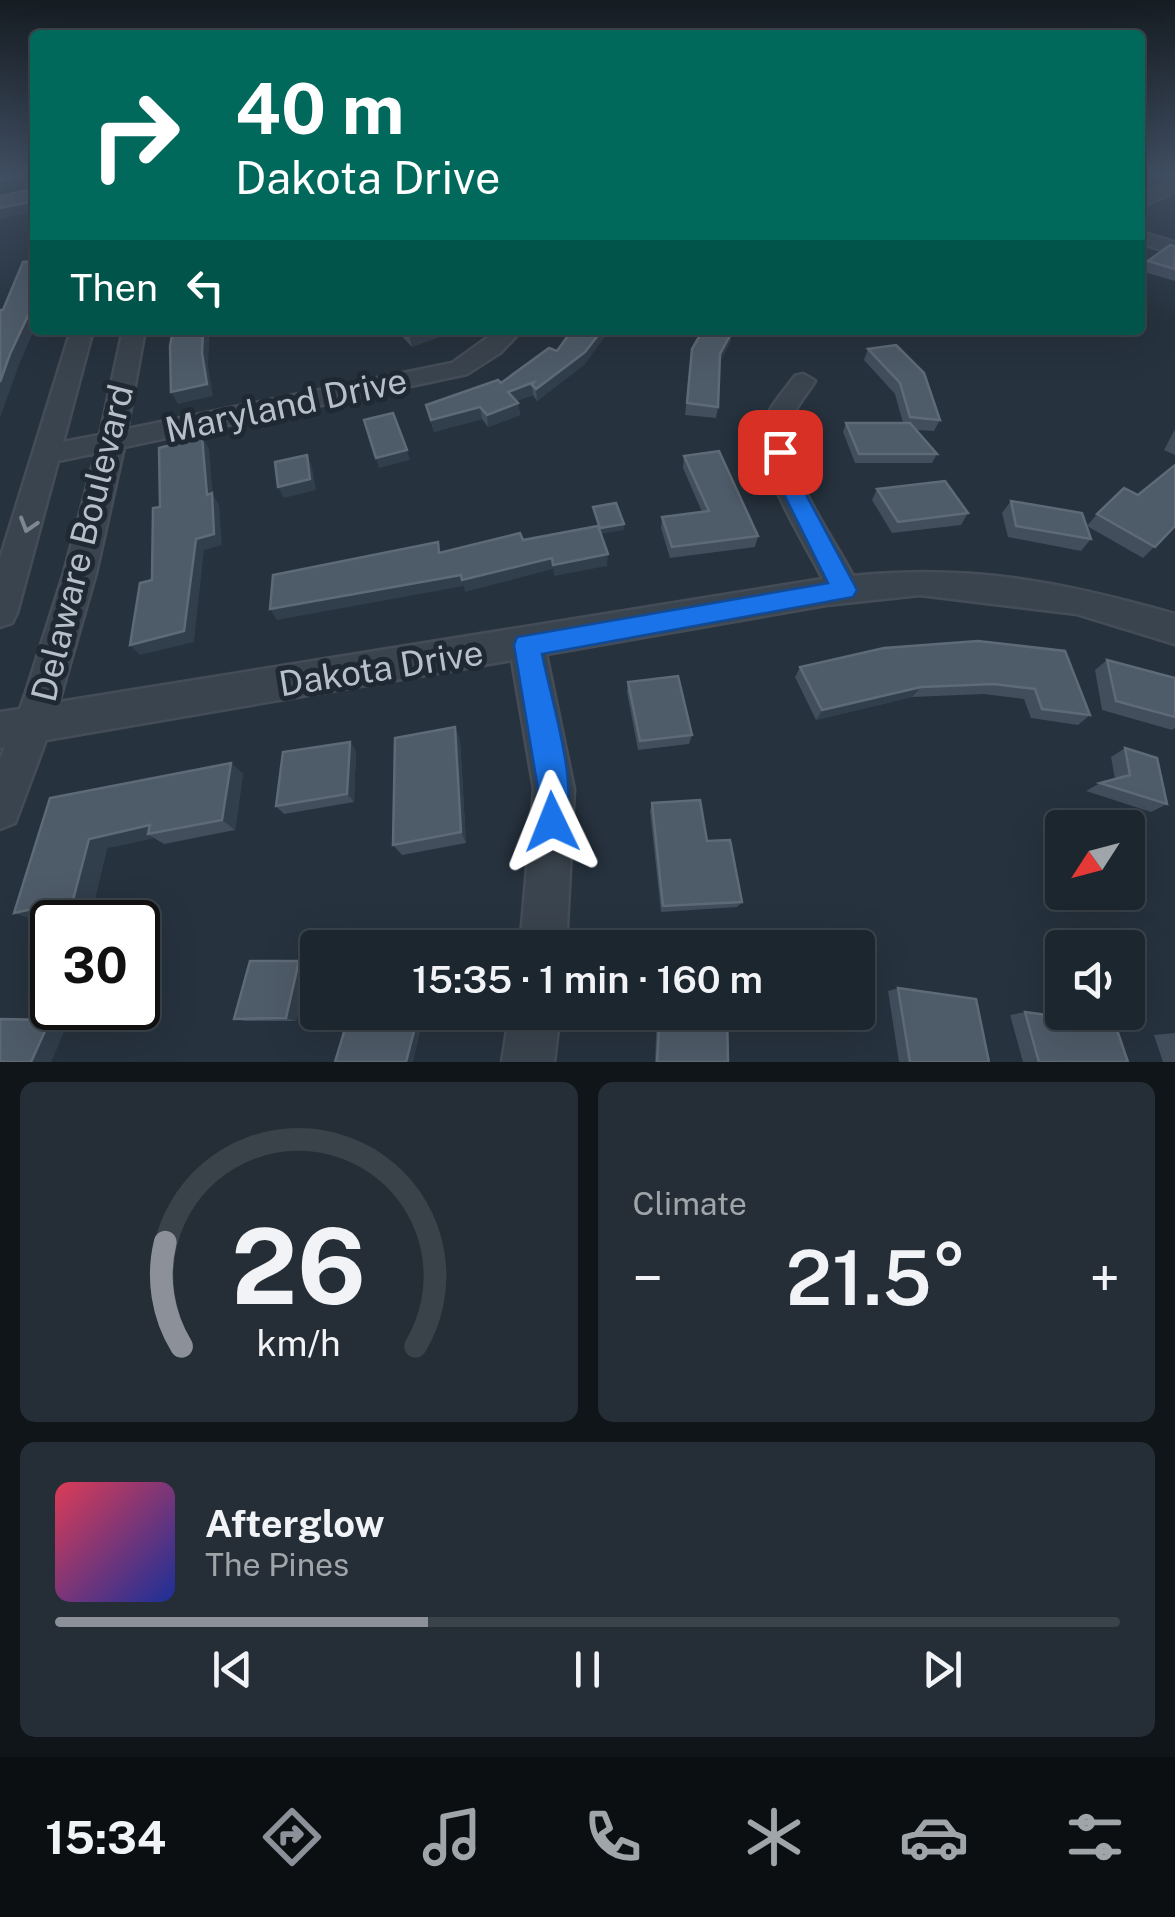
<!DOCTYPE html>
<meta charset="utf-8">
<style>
:root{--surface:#1c262e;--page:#252e36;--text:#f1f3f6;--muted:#a0a5aa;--line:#3a434a;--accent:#8c9099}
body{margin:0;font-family:"Public Sans",sans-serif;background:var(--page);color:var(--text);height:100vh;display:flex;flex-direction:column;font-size:38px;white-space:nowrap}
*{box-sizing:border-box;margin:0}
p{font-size:32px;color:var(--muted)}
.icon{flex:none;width:55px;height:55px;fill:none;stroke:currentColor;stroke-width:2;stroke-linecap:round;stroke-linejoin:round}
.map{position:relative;height:1062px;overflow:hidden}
.sheet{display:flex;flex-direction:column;gap:20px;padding:20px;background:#0f1519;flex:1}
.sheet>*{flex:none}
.guide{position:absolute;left:30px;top:30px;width:1115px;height:305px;border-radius:10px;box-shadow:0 10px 40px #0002,0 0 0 2px var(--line);background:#00695c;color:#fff;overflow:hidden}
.needle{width:65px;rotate:234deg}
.tools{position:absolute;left:1045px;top:810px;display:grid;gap:20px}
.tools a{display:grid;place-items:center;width:100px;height:100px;border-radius:10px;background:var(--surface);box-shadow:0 10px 40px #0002,0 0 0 2px var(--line);font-size:50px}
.speed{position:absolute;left:30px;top:900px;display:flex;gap:20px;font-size:50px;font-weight:700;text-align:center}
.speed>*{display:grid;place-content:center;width:130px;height:130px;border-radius:50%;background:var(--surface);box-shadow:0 10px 40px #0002,0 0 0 2px var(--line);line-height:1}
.speed .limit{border:5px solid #111;border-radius:15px;background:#fff;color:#111}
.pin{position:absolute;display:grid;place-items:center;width:85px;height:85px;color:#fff;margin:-42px;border-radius:20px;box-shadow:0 5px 15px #0006}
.me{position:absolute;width:110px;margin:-55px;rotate:358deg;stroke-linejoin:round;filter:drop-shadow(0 0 8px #0008)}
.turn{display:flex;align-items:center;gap:35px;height:210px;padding:0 40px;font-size:45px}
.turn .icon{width:130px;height:130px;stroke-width:2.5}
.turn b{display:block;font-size:70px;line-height:85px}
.then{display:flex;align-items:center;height:95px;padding:0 40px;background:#0003;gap:20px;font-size:38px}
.big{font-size:75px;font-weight:600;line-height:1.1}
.sheet .card{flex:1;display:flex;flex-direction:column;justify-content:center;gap:15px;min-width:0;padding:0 35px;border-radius:15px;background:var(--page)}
.sheet .dial{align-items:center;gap:0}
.dial svg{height:260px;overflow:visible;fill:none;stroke:var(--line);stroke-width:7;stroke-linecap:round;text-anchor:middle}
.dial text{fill:var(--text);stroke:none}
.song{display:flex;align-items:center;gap:30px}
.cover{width:120px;height:120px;border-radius:15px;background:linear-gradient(135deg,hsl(350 70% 55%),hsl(230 70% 35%))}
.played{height:10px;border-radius:5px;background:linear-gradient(90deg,var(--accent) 35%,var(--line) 35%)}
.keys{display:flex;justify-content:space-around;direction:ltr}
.heat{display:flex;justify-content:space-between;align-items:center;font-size:55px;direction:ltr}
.sheet .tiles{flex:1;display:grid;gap:20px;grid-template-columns:1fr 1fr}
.card:last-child{grid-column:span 2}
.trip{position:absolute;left:300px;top:930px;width:575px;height:100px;border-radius:10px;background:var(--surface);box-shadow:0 10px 40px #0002,0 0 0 2px var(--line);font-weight:600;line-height:100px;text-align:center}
.dock{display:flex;height:160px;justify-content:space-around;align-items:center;background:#0b0f12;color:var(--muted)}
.dock .icon{width:70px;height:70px}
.dock .selected{color:var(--accent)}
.dock b{font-size:45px;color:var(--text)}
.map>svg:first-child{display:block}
</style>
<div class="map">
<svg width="1175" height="1062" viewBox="0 0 1175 1062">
<rect width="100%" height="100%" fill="#26323e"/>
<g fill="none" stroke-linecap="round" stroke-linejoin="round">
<!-- minor casing -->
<g stroke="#444d57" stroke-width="5">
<g id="minor">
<polygon points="1175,181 1175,192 1140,207 1140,196"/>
<polygon points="1140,232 1175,242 1175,254 1140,243"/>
<path d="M 71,330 L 93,330 L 63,442 L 100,435 L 123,330 L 145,330 L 127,429 L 452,363 L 498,330 L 522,330 L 500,353 L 467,374 L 124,447 L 96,573 L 59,702 L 823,579 C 804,540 758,473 763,429 C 766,410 784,391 795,376 L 803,374 L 815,381 C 806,396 790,412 789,430 C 786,475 833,537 853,576 C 971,564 1062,582 1175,614 L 1175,644 L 1077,614 L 920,595 L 826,605 L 546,654 L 574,789 L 566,948 L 520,948 L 534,789 L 512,660 L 46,740 L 15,823 L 0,829 L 0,759 L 5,747 L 0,748 L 0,712 L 20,709 L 26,692 L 64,573 L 96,453 L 58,461 L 17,613 L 12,623 L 0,627 L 0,559 Z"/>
<polygon points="510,1012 560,1012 554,1062 502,1062"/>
</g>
</g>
<!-- minor -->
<use href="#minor" fill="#3a444e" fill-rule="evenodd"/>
</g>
<!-- wall -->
<g fill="#424e5c">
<polygon points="1175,246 1175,281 1141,271 1148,261"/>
<polygon points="396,330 458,330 412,347"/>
<polygon points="731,340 720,362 718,407 716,418 685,415 692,349"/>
<polygon points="868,349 940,420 934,431 916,430 937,454 932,463 855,463 843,432 846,423 903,423 895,394 864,360"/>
<polygon points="585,364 537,401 533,395 516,401 518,403 520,415 488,427 482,419 434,432 426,405 501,383"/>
<polygon points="1175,429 1175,455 1164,450"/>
<polygon points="684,456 758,536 755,547 670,558 661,528 662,517 702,512 683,468"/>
<polygon points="877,489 968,513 961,525 892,533 872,500"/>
<polygon points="1138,495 1175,526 1143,558 1087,526 1097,514"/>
<polygon points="1011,501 1091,539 1081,551 1008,537 1002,513"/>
<polygon points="978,641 1090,715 1078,725 1031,718 1024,699 984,694 912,697 816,720 795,677 800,667"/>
<polygon points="1107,660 1175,678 1175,728 1172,730 1102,710 1095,670"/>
<polygon points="628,682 692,735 689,744 638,750 627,692"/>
<polygon points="455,727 460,741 466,843 402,855 393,845"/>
<polygon points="350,742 356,751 354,802 284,814 276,806"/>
<polygon points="1125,748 1167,804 1151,812 1086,791 1100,783 1115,779 1111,757"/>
<polygon points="231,763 243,774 235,830 164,844 154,838 107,848 93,907 37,920 14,913"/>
<polygon points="652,803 707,841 742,902 737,907 661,912 650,811"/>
<polygon points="309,965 296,1021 245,1021 234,1019"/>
<polygon points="898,988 989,1062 899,1062 888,991"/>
<polygon points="657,1012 727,1012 728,1062 655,1062"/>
<polygon points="1025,1012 1128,1062 1023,1062 1010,1015"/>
<polygon points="1175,1033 1175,1062 1163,1062 1154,1035"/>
</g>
<!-- shaded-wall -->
<g fill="#313e4b">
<polygon points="23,174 29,174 34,182 0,192 0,181"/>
<polygon points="35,201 35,212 0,219 0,208"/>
<polygon points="35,301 35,328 19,365 0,418 0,382 10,354"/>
<polygon points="203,330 210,330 208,365 213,396 178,404 171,392 202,353"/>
<polygon points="424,330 458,330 412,347 409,335"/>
<polygon points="602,330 610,330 585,364 537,401 536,389"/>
<polygon points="733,330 731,340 718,366 720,354"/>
<polygon points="534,382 532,385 533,395 510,403 508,392"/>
<polygon points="518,403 520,415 488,427 487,415"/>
<polygon points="480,407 482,419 434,432 431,420"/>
<polygon points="202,437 209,449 213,495 219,505 222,545 204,550 194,642 140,655 130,645 196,539 207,495"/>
<polygon points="407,450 410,460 379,468 376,458"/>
<polygon points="307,455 312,467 316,490 284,498 278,487"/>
<polygon points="624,524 624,530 600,534 600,528"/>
<polygon points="608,554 607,566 554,576 553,565"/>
<polygon points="552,558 553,569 465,592 462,580"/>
<polygon points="461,575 464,586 277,620 270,609"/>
<polygon points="921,687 912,697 816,720 822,710"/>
<polygon points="455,727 460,741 466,843 461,832"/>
<polygon points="350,742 356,751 354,802 347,794"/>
<polygon points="231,763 243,774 235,830 222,820"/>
<polygon points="150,825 148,834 154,838 107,848 93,907 37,920 14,913 89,839"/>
<polygon points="299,961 309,965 296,1021 286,1018"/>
<polygon points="419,1012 425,1012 413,1062 406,1062"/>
<polygon points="50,1020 68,1023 51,1062 31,1062"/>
</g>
<!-- building -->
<g fill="#4e5b68" stroke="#5f6a77" stroke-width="2.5">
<polygon points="0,174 23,174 0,181"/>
<polygon points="30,174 35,174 35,201 0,208 0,196 32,189 33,176"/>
<polygon points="1170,245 1175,246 1175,269 1148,261"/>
<polygon points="35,261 35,301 10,354 0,382 0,310 3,310 23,262"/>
<polygon points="173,330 203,330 202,353 207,384 171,392 170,346"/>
<polygon points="404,330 424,330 409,335"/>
<polygon points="572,330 602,330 585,352 536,389 532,385 534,382 508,392 518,403 487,415 480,407 431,420 426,405 498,380 501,383 549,348 557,351"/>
<polygon points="703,330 733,330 720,354 718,407 687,403 692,349"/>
<polygon points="896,345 924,373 940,420 910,417 900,383 868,349"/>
<polygon points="393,413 407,450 376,458 364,420"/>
<polygon points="846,423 910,423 937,454 859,454"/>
<polygon points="202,437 207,495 212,493 214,534 196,539 184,631 130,645 140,583 152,580 153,508 160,507 159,448"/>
<polygon points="719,451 758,536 672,547 662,517 709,511 684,456"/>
<polygon points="307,455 310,479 278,487 275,462"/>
<polygon points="1175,465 1175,526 1155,547 1097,514 1124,488 1138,495"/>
<polygon points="945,481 968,513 898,522 877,489"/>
<polygon points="1011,501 1082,513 1091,539 1016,526"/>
<polygon points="616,503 624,524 600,528 593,507"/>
<polygon points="598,526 608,554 553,565 552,558 462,580 461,575 270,609 273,575 438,542 439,553 520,533 523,540"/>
<polygon points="978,641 1065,651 1090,715 1042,709 1035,689 994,684 921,687 822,710 800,667 884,648"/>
<polygon points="1107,660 1175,678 1175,717 1116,701"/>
<polygon points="678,676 692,735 640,741 628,682"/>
<polygon points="455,727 461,832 393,845 395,738"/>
<polygon points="350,742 347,794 276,806 283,752"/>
<polygon points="1125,748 1157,758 1167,804 1100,783 1130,775"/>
<polygon points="231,763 222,820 148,834 150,825 89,839 73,900 14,913 50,798"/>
<polygon points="700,800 707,841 730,840 742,902 663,906 652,803"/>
<polygon points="250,961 299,961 286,1018 234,1019"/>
<polygon points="898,988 976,999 989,1062 910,1062"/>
<polygon points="350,1012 419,1012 406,1062 335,1062"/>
<polygon points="660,1012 727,1012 728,1062 657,1062"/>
<polygon points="1025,1012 1115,1024 1128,1062 1039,1062"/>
<polygon points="0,1019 50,1020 31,1062 0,1062"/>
</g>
<!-- one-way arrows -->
<defs><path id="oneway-chevron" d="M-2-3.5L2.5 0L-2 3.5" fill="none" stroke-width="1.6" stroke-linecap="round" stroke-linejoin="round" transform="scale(2.5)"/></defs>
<use stroke="#7f8892" href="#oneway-chevron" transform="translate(28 525) rotate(107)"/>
<!-- sky -->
<linearGradient id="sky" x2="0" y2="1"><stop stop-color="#151c22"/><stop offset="0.54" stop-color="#414f63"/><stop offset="1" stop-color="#414f63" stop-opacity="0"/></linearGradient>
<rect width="1175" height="323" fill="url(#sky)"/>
<!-- route -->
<path fill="#1a73e8" stroke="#114b97" stroke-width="2.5" d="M 780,445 L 790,452 L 794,472 L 857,590 L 853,597 L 542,654 C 551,701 581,789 563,833 L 552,837 L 541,833 L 536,822 L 538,789 L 514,645 L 517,637 L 828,583 L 773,472 L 770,452 Z"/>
<g text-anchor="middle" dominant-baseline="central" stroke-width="10" stroke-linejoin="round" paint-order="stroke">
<!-- street labels -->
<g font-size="35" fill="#b7bfc9" stroke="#1f2933">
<text transform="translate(286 405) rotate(-12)">Maryland Drive</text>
<text transform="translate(82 543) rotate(-76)">Delaware Boulevard</text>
<text transform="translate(381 668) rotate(-9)">Dakota Drive</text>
</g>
</g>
</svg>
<div class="tools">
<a><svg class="needle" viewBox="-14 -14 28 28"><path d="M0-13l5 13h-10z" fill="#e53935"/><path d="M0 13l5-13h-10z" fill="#a0a5aa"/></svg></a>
<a><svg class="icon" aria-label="sound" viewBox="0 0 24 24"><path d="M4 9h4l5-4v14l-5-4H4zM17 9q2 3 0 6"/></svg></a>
</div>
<div class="speed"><div class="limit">30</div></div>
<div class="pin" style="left:780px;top:452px;background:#d93025"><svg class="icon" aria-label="arrive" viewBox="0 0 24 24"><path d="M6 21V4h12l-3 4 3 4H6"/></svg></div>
<svg class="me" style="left:552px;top:822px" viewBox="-20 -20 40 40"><path d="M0-17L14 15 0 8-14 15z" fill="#1a73e8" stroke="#fff" stroke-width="4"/></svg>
<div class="trip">15:35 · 1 min · 160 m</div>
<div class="guide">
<div class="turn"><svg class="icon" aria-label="right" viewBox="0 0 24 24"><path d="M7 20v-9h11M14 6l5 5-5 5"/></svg><div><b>40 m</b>Dakota Drive</div></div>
<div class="then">Then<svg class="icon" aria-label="left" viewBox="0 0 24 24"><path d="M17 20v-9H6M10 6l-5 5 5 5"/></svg></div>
</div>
</div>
<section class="sheet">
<div class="tiles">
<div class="card dial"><svg viewBox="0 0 100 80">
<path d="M14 69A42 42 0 1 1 86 69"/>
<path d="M14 69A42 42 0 0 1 9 37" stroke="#8c9099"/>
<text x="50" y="56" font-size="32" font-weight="700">26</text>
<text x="50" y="72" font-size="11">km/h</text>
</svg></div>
<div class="card"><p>Climate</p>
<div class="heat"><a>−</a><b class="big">21.5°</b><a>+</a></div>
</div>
<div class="card">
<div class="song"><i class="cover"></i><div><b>Afterglow</b><p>The Pines</p></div></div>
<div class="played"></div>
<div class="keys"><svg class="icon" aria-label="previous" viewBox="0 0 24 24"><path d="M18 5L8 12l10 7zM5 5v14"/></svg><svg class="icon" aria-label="pause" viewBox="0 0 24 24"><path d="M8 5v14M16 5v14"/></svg><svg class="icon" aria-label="next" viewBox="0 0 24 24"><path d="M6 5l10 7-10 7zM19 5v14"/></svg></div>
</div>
</div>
</section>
<nav class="dock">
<b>15:34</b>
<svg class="icon selected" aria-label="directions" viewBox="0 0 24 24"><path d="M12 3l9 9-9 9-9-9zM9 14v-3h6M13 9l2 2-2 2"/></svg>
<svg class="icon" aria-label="music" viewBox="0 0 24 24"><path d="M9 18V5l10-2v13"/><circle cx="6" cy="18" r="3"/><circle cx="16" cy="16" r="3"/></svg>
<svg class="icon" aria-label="phone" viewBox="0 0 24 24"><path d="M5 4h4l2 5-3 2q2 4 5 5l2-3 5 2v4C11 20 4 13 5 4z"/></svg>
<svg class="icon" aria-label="climate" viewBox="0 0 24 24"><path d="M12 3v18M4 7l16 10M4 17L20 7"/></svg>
<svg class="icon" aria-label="car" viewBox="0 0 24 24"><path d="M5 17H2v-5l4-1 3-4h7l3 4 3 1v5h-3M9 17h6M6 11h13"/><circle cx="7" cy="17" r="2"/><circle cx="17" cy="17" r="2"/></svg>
<svg class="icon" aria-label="filters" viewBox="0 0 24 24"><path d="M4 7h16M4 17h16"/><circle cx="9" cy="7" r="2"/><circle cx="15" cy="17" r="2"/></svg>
</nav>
